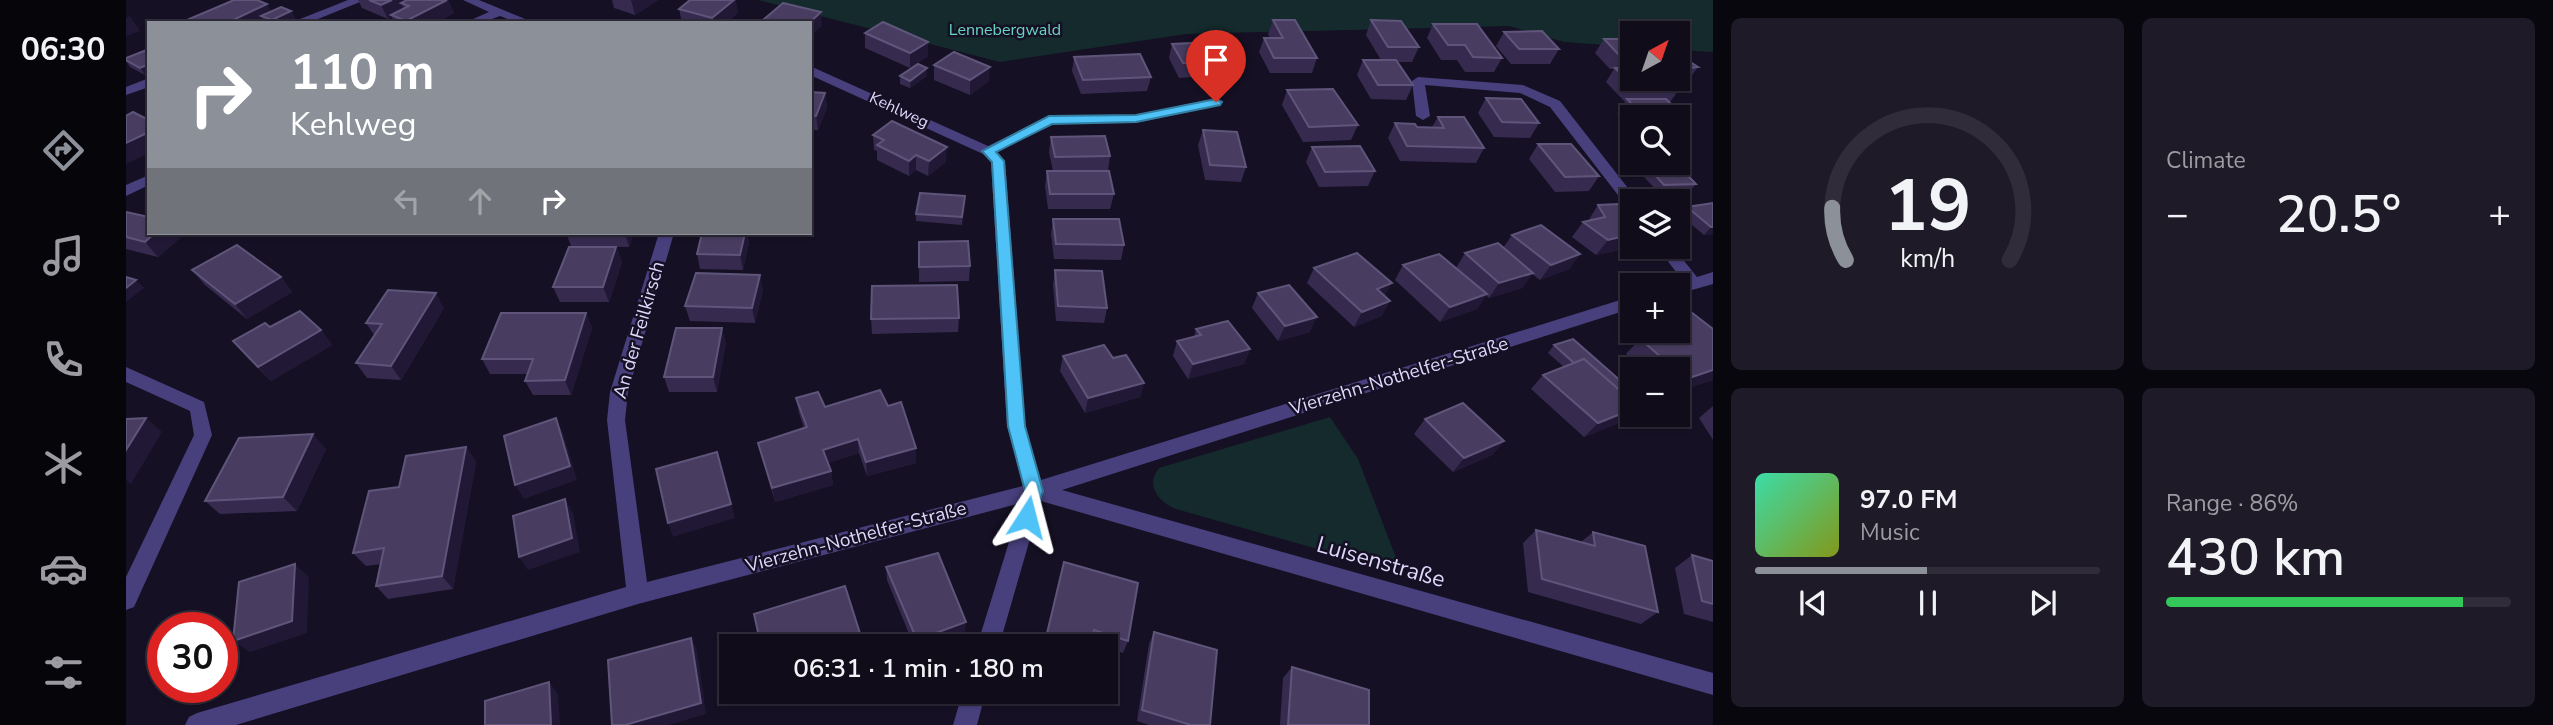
<!DOCTYPE html>
<meta charset="utf-8">
<style>
:root{--surface:#100c1a;--page:#1e1a27;--text:#f1f3f6;--muted:#9c9ba2;--line:#302c39;--accent:#8c9099}
body{margin:0;font-family:"Nunito Sans",sans-serif;background:var(--page);color:var(--text);height:100vh;display:flex;flex-direction:column;font-size:26px;white-space:nowrap}
*{box-sizing:border-box;margin:0}
p{font-size:23px;color:var(--muted)}
.icon{flex:none;width:38px;height:38px;fill:none;stroke:currentColor;stroke-width:2;stroke-linecap:round;stroke-linejoin:round}
.map{position:relative;flex:1;overflow:hidden}
.sheet{display:flex;flex-direction:column;gap:18px;padding:18px;background:#09070e;width:840px}
.sheet>*{flex:none}
.top-card{position:absolute;left:21px;top:21px;width:665px;height:214px;border-radius:0px;box-shadow:0 2px 5px #0004,0 0 0 2px var(--line);background:#8c9099;color:#fff;overflow:hidden}
.needle{width:46px;rotate:40deg}
.buttons{position:absolute;left:1494px;top:21px;display:grid;gap:14px}
.buttons a{display:grid;place-items:center;width:70px;height:70px;border-radius:0px;background:var(--surface);box-shadow:0 2px 5px #0004,0 0 0 2px var(--line);font-size:35px}
.speed{position:absolute;left:21px;top:612px;display:flex;gap:14px;font-size:35px;font-weight:700;text-align:center}
.speed>*{display:grid;place-content:center;width:91px;height:91px;border-radius:50%;background:var(--surface);box-shadow:0 2px 5px #0004,0 0 0 2px var(--line);line-height:1}
.speed .limit{border:10px solid #d22;background:#fff;color:#111}
.pin{position:absolute;display:grid;place-items:center;width:60px;height:60px;color:#fff;margin:-72px -30px;border-radius:50% 50% 50% 0;rotate:-45deg;box-shadow:0 0 7px #0007}
.pin .icon{rotate:45deg}
.me{position:absolute;width:77px;margin:-38px;rotate:9deg;stroke-linejoin:round;filter:drop-shadow(0 0 5px #0008)}
.turn{display:flex;align-items:center;gap:24px;height:147px;padding:0 28px;font-size:32px}
.turn .icon{width:91px;height:91px;stroke-width:2.5}
.turn b{display:block;font-size:49px;line-height:60px}
.lanes{display:flex;align-items:center;height:66px;padding:0 28px;background:#0003;justify-content:center;gap:35px;direction:ltr}
.lanes .off{opacity:.35}
.big{font-size:52px;font-weight:600;line-height:1.1}
.sheet .widget{flex:1;display:flex;flex-direction:column;justify-content:center;gap:10px;min-width:0;padding:0 24px;border-radius:10px;background:var(--page)}
.sheet .dial{align-items:center;gap:0}
.dial svg{height:182px;overflow:visible;fill:none;stroke:var(--line);stroke-width:7;stroke-linecap:round;text-anchor:middle}
.dial text{fill:var(--text);stroke:none}
.song{display:flex;align-items:center;gap:21px}
.cover{width:84px;height:84px;border-radius:10px;background:linear-gradient(135deg,hsl(160 70% 55%),hsl(70 70% 35%))}
.played{height:7px;border-radius:4px;background:linear-gradient(90deg,var(--accent) 50%,var(--line) 50%)}
.keys{display:flex;justify-content:space-around;direction:ltr}
.heat{display:flex;justify-content:space-between;align-items:center;font-size:38px;direction:ltr}
.charge{height:10px;border-radius:5px;background:linear-gradient(90deg,#34c759 86%,var(--line) 0)}
.sheet .tiles{flex:1;display:grid;gap:18px;grid-template-columns:repeat(2,1fr)}
.trip{position:absolute;left:593px;top:634px;width:399px;height:70px;border-radius:0px;background:var(--surface);box-shadow:0 2px 5px #0004,0 0 0 2px var(--line);font-weight:600;line-height:70px;text-align:center}
main{display:flex;flex:1;min-height:0}
.tab-bar{display:flex;flex-direction:column;width:126px;justify-content:space-around;align-items:center;background:#06050a;color:var(--muted)}
.tab-bar .icon{width:49px;height:49px}
.tab-bar .current{color:var(--accent)}
.tab-bar b{font-size:32px;color:var(--text)}
.map>svg:first-child{display:block}
</style>
<main>
<nav class="tab-bar">
<b>06:30</b>
<svg class="icon current" aria-label="directions" viewBox="0 0 24 24"><path d="M12 3l9 9-9 9-9-9zM9 14v-3h6M13 9l2 2-2 2"/></svg>
<svg class="icon" aria-label="music" viewBox="0 0 24 24"><path d="M9 18V5l10-2v13"/><circle cx="6" cy="18" r="3"/><circle cx="16" cy="16" r="3"/></svg>
<svg class="icon" aria-label="phone" viewBox="0 0 24 24"><path d="M5 4h4l2 5-3 2q2 4 5 5l2-3 5 2v4C11 20 4 13 5 4z"/></svg>
<svg class="icon" aria-label="climate" viewBox="0 0 24 24"><path d="M12 3v18M4 7l16 10M4 17L20 7"/></svg>
<svg class="icon" aria-label="car" viewBox="0 0 24 24"><path d="M5 17H2v-5l4-1 3-4h7l3 4 3 1v5h-3M9 17h6M6 11h13"/><circle cx="7" cy="17" r="2"/><circle cx="17" cy="17" r="2"/></svg>
<svg class="icon" aria-label="filters" viewBox="0 0 24 24"><path d="M4 7h16M4 17h16"/><circle cx="9" cy="7" r="2"/><circle cx="15" cy="17" r="2"/></svg>
</nav>
<div class="map">
<svg width="1587" height="725" viewBox="0 0 1587 725">
<rect width="100%" height="100%" fill="#151023"/>
<!-- green -->
<g fill="#142a2c">
<polygon points="632,0 1587,0 1587,52 1552,50 1552,33 1507,33 1507,47 1438,42 1383,26 1060,34 874,62"/>
<path d="M 1204,417 L 1232,459 L 1276,573 L 1050,509 C 1032,502 1019,485 1033,468 Z"/>
</g>
<g fill="none" stroke-linecap="round" stroke-linejoin="round">
<!-- minor -->
<g fill="#48407d" fill-rule="evenodd">
<polygon points="222,0 239,0 182,23 164,23"/>
<polygon points="337,0 353,0 409,23 392,23 374,16 355,23 338,23 363,12"/>
<polygon points="684,66 862,146 923,116 1010,115 1090,98 1097,102 1090,106 1010,123 925,124 871,152 879,161 899,426 915,480 1507,296 1507,308 936,490 1587,673 1587,695 915,501 873,646 851,646 895,503 512,604 110,725 59,725 63,717 71,713 500,587 481,420 484,392 533,233 548,233 502,392 499,420 521,582 897,486 881,426 865,162 857,154 684,75"/>
<polygon points="1292,77 1397,85 1434,101 1512,201 1507,201 1507,210 1502,208 1424,107 1394,93 1299,85 1304,116 1297,120 1290,116 1286,81"/>
<polygon points="23,78 23,87 0,95 0,87"/>
<polygon points="23,175 23,185 0,196 0,185"/>
<polygon points="1531,247 1547,247 1571,277 1587,272 1587,284 1552,294 1552,285 1546,285 1557,281"/>
<polygon points="0,367 78,402 86,435 8,607 0,610 0,577 68,435 64,411 0,382"/>
<polygon points="837,691 860,691 851,725 827,725"/>
</g>
</g>
<!-- wall -->
<g fill="#362b4f">
<polygon points="108,0 145,11 165,11 169,18 160,23 66,23 63,19"/>
<polygon points="232,0 322,0 328,13 310,23 268,23 266,17 262,19 236,8"/>
<polygon points="486,0 532,0 509,15 488,8"/>
<polygon points="553,9 612,13 600,23 556,23"/>
<polygon points="1147,20 1191,58 1186,73 1144,73 1133,52 1138,38 1144,38 1142,34"/>
<polygon points="1245,20 1293,47 1286,62 1271,62 1287,85 1280,100 1245,99 1231,75 1237,60 1255,60 1240,35"/>
<polygon points="1307,24 1376,58 1368,72 1339,72 1331,60 1315,60 1301,38"/>
<polygon points="1378,32 1433,49 1424,64 1385,64 1370,46"/>
<polygon points="739,33 802,42 802,56 784,68 739,48"/>
<polygon points="1478,39 1507,39 1507,79 1555,87 1544,102 1543,102 1559,118 1552,126 1552,117 1507,117 1507,131 1491,114 1499,102 1480,82 1488,69 1484,69 1469,53"/>
<polygon points="1046,44 1098,61 1094,75 1053,78 1043,58"/>
<polygon points="23,49 19,75 4,67 0,61 0,58"/>
<polygon points="1552,54 1572,67 1566,75 1552,76"/>
<polygon points="948,57 1025,77 1021,91 955,94 946,71"/>
<polygon points="808,65 863,81 844,95 808,80"/>
<polygon points="774,76 801,76 784,88 774,84"/>
<polygon points="1161,90 1232,125 1225,140 1177,142 1156,105"/>
<polygon points="684,92 699,93 701,108 692,130 684,130"/>
<polygon points="1360,98 1413,123 1404,138 1368,137 1352,113"/>
<polygon points="1312,117 1358,148 1350,163 1274,161 1262,138 1269,123 1291,127 1306,127"/>
<polygon points="1077,130 1120,167 1115,182 1079,180 1072,145"/>
<polygon points="747,135 820,162 802,176 790,170 783,176 751,160 751,151 748,150"/>
<polygon points="925,137 984,156 982,171 988,194 984,209 922,209 919,186 921,171 927,171 923,152"/>
<polygon points="1412,144 1473,176 1463,191 1429,192 1403,159"/>
<polygon points="1186,147 1249,171 1242,186 1193,187 1180,162"/>
<polygon points="1509,163 1550,163 1570,184 1563,192 1532,192 1507,165"/>
<polygon points="839,196 836,225 790,221 790,214"/>
<polygon points="1587,203 1587,234 1578,235 1554,215 1561,207"/>
<polygon points="1472,205 1507,247 1470,255 1446,237 1457,222 1462,221"/>
<polygon points="0,212 23,233 52,233 55,237 32,257 0,249"/>
<polygon points="927,219 998,245 995,260 928,259 925,234"/>
<polygon points="440,233 508,233 503,247 445,246"/>
<polygon points="576,233 621,233 623,242 617,270 574,269 571,254"/>
<polygon points="1386,235 1454,254 1443,269 1414,280 1406,274 1396,288 1363,298 1360,295 1351,309 1314,322 1269,280 1277,265 1330,268 1339,253 1377,248"/>
<polygon points="793,242 844,266 843,281 793,282"/>
<polygon points="490,247 496,262 483,302 434,302 427,287"/>
<polygon points="1188,268 1259,296 1256,316 1228,327 1181,283"/>
<polygon points="66,270 155,277 166,292 121,319 79,285"/>
<polygon points="929,270 981,308 978,323 930,321 927,285"/>
<polygon points="637,290 629,323 564,321 559,306"/>
<polygon points="1132,293 1184,332 1152,341 1126,308"/>
<polygon points="318,308 275,380 241,378 230,363 248,335 240,323"/>
<polygon points="460,313 466,328 445,395 407,395 399,381 402,374 364,374 356,359"/>
<polygon points="833,318 832,332 746,334 745,319"/>
<polygon points="144,327 195,330 206,345 145,381 120,356 107,341"/>
<polygon points="1070,329 1124,349 1118,364 1062,379 1047,356 1051,341 1068,337"/>
<polygon points="1587,329 1587,380 1552,391 1552,369 1518,369 1500,354 1514,339 1519,338 1518,337 1523,331 1552,331"/>
<polygon points="600,342 591,392 543,392 538,377"/>
<polygon points="1428,345 1499,395 1507,402 1507,413 1498,421 1458,437 1405,389 1417,375 1438,367 1422,353"/>
<polygon points="937,356 987,358 1018,383 1014,397 959,413 934,371"/>
<polygon points="670,398 699,407 762,406 790,448 790,463 741,476 733,453 702,463 705,471 707,485 649,502 632,443 678,428 673,413"/>
<polygon points="1587,406 1587,440 1573,418"/>
<polygon points="1299,419 1378,441 1366,455 1327,472 1288,434"/>
<polygon points="340,447 350,462 327,589 262,599 250,586 255,564 240,566 227,553 273,487"/>
<polygon points="200,449 171,511 94,514 79,501"/>
<polygon points="1410,530 1455,542 1467,532 1532,612 1515,624 1402,592 1397,543"/>
<polygon points="1566,555 1587,561 1587,622 1558,614 1549,568"/>
<polygon points="938,562 1002,641 997,653 980,648 980,646 974,646 965,643"/>
<polygon points="760,567 839,634 807,646 788,646 761,580"/>
<polygon points="1028,632 1084,725 1023,725 1011,721 1023,644"/>
<polygon points="1166,667 1243,725 1154,725 1157,678"/>
</g>
<!-- shaded-wall -->
<g fill="#211836">
<polygon points="266,0 295,0 283,6 275,3 279,11 265,15 266,17 262,19 255,5"/>
<polygon points="321,0 322,0 328,13 310,23 281,23 280,21"/>
<polygon points="505,0 532,0 509,15"/>
<polygon points="608,0 610,0 612,13 600,23 587,23 586,18"/>
<polygon points="141,4 149,18 165,11 169,18 160,23 147,23 146,20 135,16 131,9"/>
<polygon points="131,9 139,23 101,23"/>
<polygon points="695,12 696,26 684,37 684,23 683,23"/>
<polygon points="4,16 14,31 0,36 0,18"/>
<polygon points="802,42 802,56 784,68 784,53"/>
<polygon points="23,64 23,74 19,75 14,68"/>
<polygon points="864,67 863,81 844,95 844,80"/>
<polygon points="801,68 801,76 784,88 784,81"/>
<polygon points="699,93 701,108 692,130 690,116"/>
<polygon points="23,132 23,153 0,164 0,143"/>
<polygon points="821,147 820,162 802,176 803,161"/>
<polygon points="790,155 790,170 783,176 783,161"/>
<polygon points="1585,227 1587,227 1587,234 1578,235"/>
<polygon points="29,233 52,233 55,237 32,257 19,242"/>
<polygon points="499,233 508,233 503,247"/>
<polygon points="619,233 621,233 623,242 617,270 614,255"/>
<polygon points="1507,234 1507,247 1470,255 1482,240"/>
<polygon points="490,247 496,262 483,302 477,287"/>
<polygon points="1454,254 1443,269 1414,280 1425,265"/>
<polygon points="1407,273 1396,288 1363,298 1373,283"/>
<polygon points="634,275 637,290 629,323 626,308"/>
<polygon points="155,277 166,292 121,319 109,304"/>
<polygon points="10,280 18,288 0,302 0,288"/>
<polygon points="1266,283 1257,299 1251,289"/>
<polygon points="310,293 318,308 275,380 265,366"/>
<polygon points="1361,294 1351,309 1314,322 1324,307"/>
<polygon points="1264,301 1256,316 1228,327 1236,312"/>
<polygon points="460,313 466,328 445,395 439,380"/>
<polygon points="1191,317 1184,332 1152,341 1159,326"/>
<polygon points="596,328 600,342 591,392 587,377"/>
<polygon points="195,330 206,345 145,381 132,367"/>
<polygon points="1124,349 1118,364 1062,379 1067,364"/>
<polygon points="1587,370 1587,380 1552,391 1552,387 1560,379"/>
<polygon points="1018,383 1014,397 959,413 962,398"/>
<polygon points="1507,409 1507,413 1498,421 1458,437 1472,423"/>
<polygon points="20,418 36,432 5,484 0,480 0,450"/>
<polygon points="430,418 437,433 451,480 398,499 389,485"/>
<polygon points="187,434 200,449 171,511 157,497"/>
<polygon points="732,439 733,453 699,464 697,450"/>
<polygon points="1378,441 1366,455 1327,472 1338,458"/>
<polygon points="340,447 350,462 327,589 316,576"/>
<polygon points="790,448 790,463 741,476 740,462"/>
<polygon points="591,452 609,518 547,537 542,523"/>
<polygon points="705,471 707,485 649,502 646,488"/>
<polygon points="439,499 447,513 454,552 402,570 393,557"/>
<polygon points="169,564 183,577 181,633 124,652 107,641"/>
<polygon points="840,622 839,634 807,646 791,646 791,640"/>
<polygon points="565,638 571,650 580,714 543,725 499,725"/>
<polygon points="423,682 432,694 434,725 425,725"/>
<polygon points="647,691 684,691 650,702"/>
</g>
<!-- building -->
<g fill="#483d61" stroke="#5f557a" stroke-width="2">
<polygon points="108,0 131,0 141,4 101,23 71,23 63,19"/>
<polygon points="243,0 266,0 255,5"/>
<polygon points="281,0 321,0 280,21 265,15 283,6 275,3"/>
<polygon points="564,0 608,0 586,18 553,9"/>
<polygon points="657,3 695,12 683,23 646,23 637,20"/>
<polygon points="155,7 165,11 146,20 135,16"/>
<polygon points="1147,20 1169,20 1191,58 1148,58 1138,38 1157,38"/>
<polygon points="1245,20 1275,21 1293,47 1262,47"/>
<polygon points="757,22 802,42 784,53 739,33"/>
<polygon points="1307,24 1351,24 1376,58 1347,57 1339,45 1322,45"/>
<polygon points="1416,31 1433,49 1393,49 1378,32"/>
<polygon points="1478,39 1507,39 1507,55 1493,55"/>
<polygon points="1087,42 1098,61 1057,63 1046,44"/>
<polygon points="23,49 23,64 14,68 0,60 0,58"/>
<polygon points="828,52 864,67 844,80 808,65"/>
<polygon points="1014,54 1025,77 957,80 948,57"/>
<polygon points="1552,54 1572,67 1552,69"/>
<polygon points="1237,60 1270,60 1287,85 1252,85"/>
<polygon points="792,64 801,68 784,81 774,76"/>
<polygon points="1489,68 1507,68 1507,79 1546,79 1555,87 1508,87"/>
<polygon points="1207,89 1232,125 1183,127 1161,90"/>
<polygon points="684,92 699,93 690,116 684,115"/>
<polygon points="1360,98 1395,99 1413,123 1376,122"/>
<polygon points="1501,99 1540,99 1559,118 1518,117"/>
<polygon points="7,112 23,120 23,132 0,143 0,116"/>
<polygon points="1312,117 1338,117 1358,148 1281,146 1269,123 1289,124 1291,127 1318,128"/>
<polygon points="766,121 821,147 803,161 790,155 783,161 751,145 758,140 747,135"/>
<polygon points="1077,130 1111,132 1120,167 1084,165"/>
<polygon points="979,136 984,156 929,157 925,137"/>
<polygon points="1412,144 1445,144 1473,176 1439,177"/>
<polygon points="1234,146 1249,171 1199,172 1186,147"/>
<polygon points="1518,163 1550,163 1570,184 1538,185"/>
<polygon points="921,171 983,171 988,194 924,194"/>
<polygon points="794,193 839,196 836,217 790,214"/>
<polygon points="1587,203 1587,227 1585,227 1561,207"/>
<polygon points="1493,204 1507,218 1507,234 1482,240 1457,222 1479,217 1472,205"/>
<polygon points="0,212 23,217 23,233 29,233 19,242 0,237"/>
<polygon points="927,219 993,219 998,245 930,244"/>
<polygon points="1415,225 1454,254 1425,265 1386,235"/>
<polygon points="576,233 619,233 614,255 571,254"/>
<polygon points="842,241 844,266 793,267 793,242"/>
<polygon points="1372,243 1407,273 1373,283 1339,253"/>
<polygon points="111,245 155,277 109,304 66,270"/>
<polygon points="443,247 490,247 477,287 427,287"/>
<polygon points="1231,253 1266,283 1251,289 1264,301 1236,312 1188,268"/>
<polygon points="1313,254 1361,294 1324,307 1277,265"/>
<polygon points="929,270 976,271 981,308 932,306"/>
<polygon points="570,273 634,275 626,308 559,306"/>
<polygon points="0,277 10,280 0,288"/>
<polygon points="831,285 833,318 745,319 746,286"/>
<polygon points="1163,285 1191,317 1159,326 1132,293"/>
<polygon points="262,290 310,293 265,366 230,363 256,324 240,323"/>
<polygon points="174,311 195,330 132,367 107,341 139,323 144,327"/>
<polygon points="1565,312 1587,329 1587,370 1560,379 1552,372 1552,369 1549,369 1514,339 1542,331 1552,331 1552,316"/>
<polygon points="375,313 460,313 439,380 399,381 407,359 356,359"/>
<polygon points="1102,321 1124,349 1067,364 1051,341 1075,335 1070,329"/>
<polygon points="550,328 596,328 587,377 538,377"/>
<polygon points="1447,339 1505,390 1496,393 1458,359 1448,363 1428,345"/>
<polygon points="978,345 987,358 1000,355 1018,383 962,398 937,356"/>
<polygon points="1458,359 1507,402 1507,409 1472,423 1417,375"/>
<polygon points="754,390 762,406 775,402 790,448 740,462 732,439 697,450 705,471 646,488 632,443 681,427 670,398 692,392 699,407"/>
<polygon points="1337,403 1378,441 1338,458 1299,419"/>
<polygon points="20,418 0,450 0,419"/>
<polygon points="430,418 444,466 389,485 378,436"/>
<polygon points="187,434 157,497 79,501 113,438"/>
<polygon points="340,447 316,576 250,586 258,548 227,553 243,491 273,487 280,456"/>
<polygon points="591,452 605,504 542,523 530,469"/>
<polygon points="439,499 446,538 393,557 387,516"/>
<polygon points="1410,530 1469,546 1467,532 1519,546 1532,612 1416,579"/>
<polygon points="812,553 840,622 791,640 760,567"/>
<polygon points="1566,555 1587,561 1587,604 1576,601"/>
<polygon points="938,562 1012,583 1002,641 968,630 964,646 918,646"/>
<polygon points="169,564 166,621 107,641 113,582"/>
<polygon points="719,586 738,646 635,646 628,614"/>
<polygon points="1028,632 1091,650 1084,725 1065,725 1016,710"/>
<polygon points="565,638 575,703 499,725 486,725 482,660"/>
<polygon points="1166,667 1243,690 1243,725 1162,725"/>
<polygon points="423,682 425,725 359,725 359,701"/>
</g>
<!-- route -->
<polygon fill="#4fc3f7" stroke="#337fa1" stroke-width="2" points="1090,99 1096,102 1094,105 1010,122 926,124 870,152 878,161 899,426 917,491 907,522 901,525 894,522 891,517 899,491 882,426 866,162 856,151 923,116 1010,115"/>
<g text-anchor="middle" dominant-baseline="central" stroke-width="5" stroke-linejoin="round" paint-order="stroke">
<!-- far-park labels -->
<g font-size="16" fill="#69d4c4" stroke="#151023">
<text x="879" y="30">Lennebergwald</text>
</g>
<!-- far-street labels -->
<g font-size="16" fill="#ded6fb" stroke="#151023">
<text transform="translate(773 110) rotate(25)">Kehlweg</text>
</g>
<!-- street labels -->
<g font-size="19" fill="#ded6fb" stroke="#151023">
<text transform="translate(513 330) rotate(-74)">An der Feilkirsch</text>
<text transform="translate(1273 376) rotate(-17)">Vierzehn-Nothelfer-Straße</text>
<text transform="translate(730 537) rotate(-15)">Vierzehn-Nothelfer-Straße</text>
</g>
<!-- near-street labels -->
<g font-size="23" fill="#ded6fb" stroke="#151023">
<text transform="translate(1255 562) rotate(16)">Luisenstraße</text>
</g>
</g>
</svg>
<div class="buttons">
<a><svg class="needle" viewBox="-14 -14 28 28"><path d="M0-13l5 13h-10z" fill="#e53935"/><path d="M0 13l5-13h-10z" fill="#9c9ba2"/></svg></a>
<a><svg class="icon" aria-label="search" viewBox="0 0 24 24"><circle cx="10" cy="10" r="6"/><path d="M15 15l6 6"/></svg></a>
<a><svg class="icon" aria-label="layers" viewBox="0 0 24 24"><path d="M12 4l9 5-9 5-9-5zM3 14l9 5 9-5"/></svg></a>
<a>+</a>
<a>−</a>
</div>
<div class="speed"><div class="limit">30</div></div>
<div class="pin" style="left:1090px;top:102px;background:#d93025"><svg class="icon" aria-label="arrive" viewBox="0 0 24 24"><path d="M6 21V4h12l-3 4 3 4H6"/></svg></div>
<svg class="me" style="left:901px;top:517px" viewBox="-20 -20 40 40"><path d="M0-17L14 15 0 8-14 15z" fill="#4fc3f7" stroke="#fff" stroke-width="4"/></svg>
<div class="trip">06:31 · 1 min · 180 m</div>
<div class="top-card">
<div class="turn"><svg class="icon" aria-label="right" viewBox="0 0 24 24"><path d="M7 20v-9h11M14 6l5 5-5 5"/></svg><div><b>110 m</b>Kehlweg</div></div>
<div class="lanes"><svg class="icon off" aria-label="left" viewBox="0 0 24 24"><path d="M17 20v-9H6M10 6l-5 5 5 5"/></svg><svg class="icon off" aria-label="ahead" viewBox="0 0 24 24"><path d="M12 20V5M6 11l6-6 6 6"/></svg><svg class="icon" aria-label="right" viewBox="0 0 24 24"><path d="M7 20v-9h11M14 6l5 5-5 5"/></svg></div>
</div>
</div>
<section class="sheet">
<div class="tiles">
<div class="widget dial"><svg viewBox="0 0 100 80">
<path d="M14 69A42 42 0 1 1 86 69"/>
<path d="M14 69A42 42 0 0 1 8 46" stroke="#8c9099"/>
<text x="50" y="56" font-size="32" font-weight="700">19</text>
<text x="50" y="72" font-size="11">km/h</text>
</svg></div>
<div class="widget"><p>Climate</p>
<div class="heat"><a>−</a><b class="big">20.5°</b><a>+</a></div>
</div>
<div class="widget">
<div class="song"><i class="cover"></i><div><b>97.0 FM</b><p>Music</p></div></div>
<div class="played"></div>
<div class="keys"><svg class="icon" aria-label="previous" viewBox="0 0 24 24"><path d="M18 5L8 12l10 7zM5 5v14"/></svg><svg class="icon" aria-label="pause" viewBox="0 0 24 24"><path d="M8 5v14M16 5v14"/></svg><svg class="icon" aria-label="next" viewBox="0 0 24 24"><path d="M6 5l10 7-10 7zM19 5v14"/></svg></div>
</div>
<div class="widget"><p>Range · 86%</p><b class="big">430 km</b><div class="charge"></div></div>
</div>
</section>
</main>
